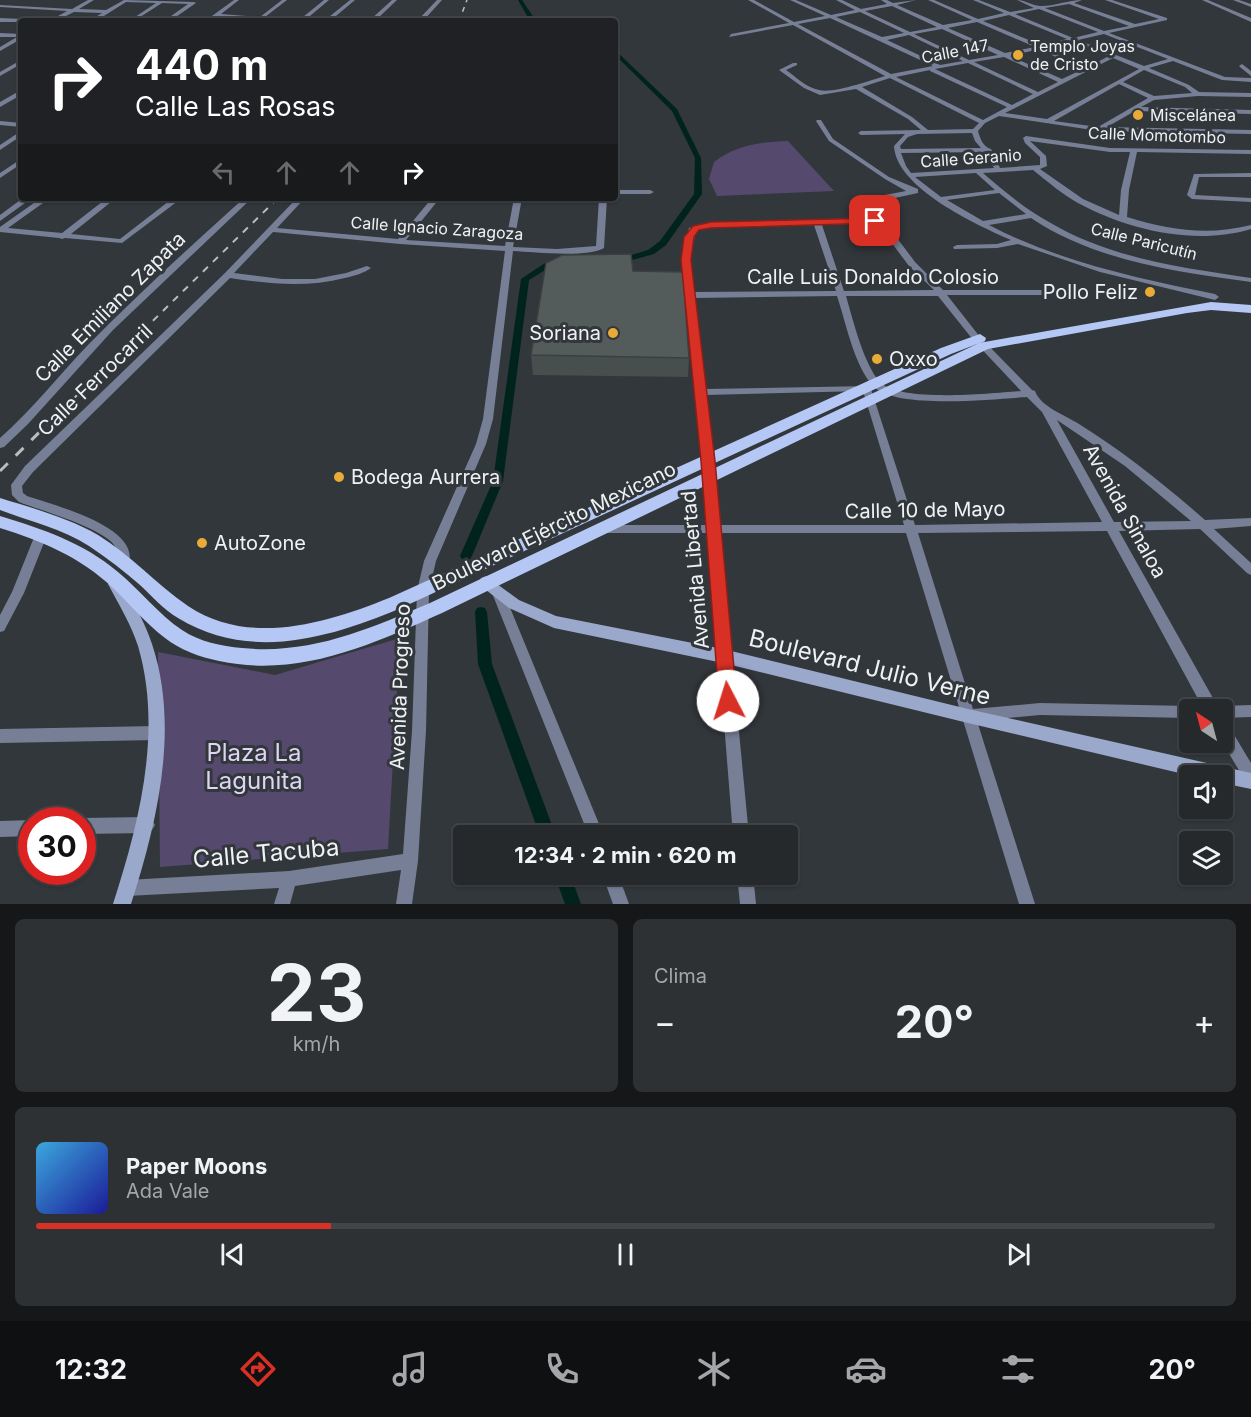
<!DOCTYPE html>
<html lang="es">
<meta charset="utf-8">
<style>
:root{--surface:#26292c;--page:#2e3134;--text:#f1f3f6;--muted:#a4a6a9;--line:#424548;--accent:#d93025}
body{margin:0;font-family:Inter,sans-serif;background:var(--page);color:var(--text);height:100vh;display:flex;flex-direction:column;font-size:22px;white-space:nowrap}
*{box-sizing:border-box;margin:0}
p{font-size:20px;color:var(--muted)}
.icon{flex:none;width:33px;height:33px;fill:none;stroke:currentColor;stroke-width:2;stroke-linecap:round;stroke-linejoin:round}
.map{position:relative;height:904px;overflow:hidden}
.side{display:flex;flex-direction:column;gap:15px;padding:15px;background:#151718;flex:1}
.side>*{flex:none}
.guide{position:absolute;left:18px;top:18px;width:600px;height:183px;border-radius:6px;box-shadow:0 2px 4px #0004,0 0 0 2px var(--line);background:#202124;color:#fff;overflow:hidden}
.needle{width:39px;rotate:324deg}
.tools{position:absolute;left:1179px;top:699px;display:grid;gap:12px}
.tools a{display:grid;place-items:center;width:54px;height:54px;border-radius:6px;background:var(--surface);box-shadow:0 2px 4px #0004,0 0 0 2px var(--line);font-size:30px}
.speed{position:absolute;left:18px;top:807px;display:flex;gap:12px;font-size:30px;font-weight:700;text-align:center}
.speed>*{display:grid;place-content:center;width:78px;height:78px;border-radius:50%;background:var(--surface);box-shadow:0 2px 4px #0004,0 0 0 2px var(--line);line-height:1}
.speed .limit{border:9px solid #d22;background:#fff;color:#111}
.pin{position:absolute;display:grid;place-items:center;width:51px;height:51px;color:#fff;margin:-26px;border-radius:12px;box-shadow:0 3px 9px #0006}
.me{position:absolute;width:66px;margin:-33px;rotate:355deg;stroke-linejoin:round;filter:drop-shadow(0 0 4px #0008)}
.turn{display:flex;align-items:center;gap:21px;height:126px;padding:0 18px;font-size:27px}
.turn .icon{width:78px;height:78px;stroke-width:2.5}
.turn b{display:block;font-size:42px;line-height:51px}
.lanes{display:flex;align-items:center;height:57px;padding:0 18px;background:#0003;justify-content:center;gap:30px;direction:ltr}
.lanes .off{opacity:.35}
.big{font-size:45px;font-weight:700;line-height:1.1}
.side .widget{flex:1;display:flex;flex-direction:column;justify-content:center;gap:9px;min-width:0;padding:0 21px;border-radius:9px;background:var(--page)}
.side .dial{align-items:center;gap:0}
.dial b{font-size:78px;line-height:1}
.song{display:flex;align-items:center;gap:18px}
.cover{width:72px;height:72px;border-radius:9px;background:linear-gradient(135deg,hsl(200 70% 55%),hsl(240 70% 35%))}
.played{height:6px;border-radius:3px;background:linear-gradient(90deg,var(--accent) 25%,var(--line) 25%)}
.keys{display:flex;justify-content:space-around;direction:ltr}
.heat{display:flex;justify-content:space-between;align-items:center;font-size:33px;direction:ltr}
.side .tiles{flex:1;display:grid;gap:15px;grid-template-columns:1fr 1fr}
.widget:last-child{grid-column:span 2}
.trip{position:absolute;left:453px;top:825px;width:345px;height:60px;border-radius:6px;background:var(--surface);box-shadow:0 2px 4px #0004,0 0 0 2px var(--line);font-weight:700;line-height:60px;text-align:center}
.tab-bar{display:flex;height:96px;justify-content:space-around;align-items:center;background:#0f1012;color:var(--muted)}
.tab-bar .icon{width:42px;height:42px}
.tab-bar .selected{color:var(--accent)}
.tab-bar b{font-size:27px;color:var(--text)}
.map>svg:first-child{display:block}
</style>
<div class="map">
<svg width="1251" height="904" viewBox="0 0 1251 904">
<rect width="100%" height="100%" fill="#32373b"/>
<!-- green -->
<g fill="#55496e">
<path d="M 788,141 L 834,191 L 717,196 L 709,179 L 714,162 C 736,145 761,142 788,141 Z"/>
<polygon points="400,638 388,849 160,867 158,652 275,675"/>
</g>
<g fill="none" stroke-linecap="round" stroke-linejoin="round">
<!-- canal -->
<g fill="#00241b" fill-rule="evenodd">
<polygon points="518,0 522,0 536,21 530,21"/>
<polygon points="615,50 677,109 701,158 702,194 666,245 654,254 618,264 615,264 615,260 648,250 660,241 694,194 695,158 672,111 615,55"/>
<polygon points="545,263 557,263 561,265 557,267 550,267 529,280 503,481 472,556 470,559 466,561 462,559 460,556 493,481 521,279"/>
<polygon points="481,607 485,608 487,612 492,664 556,836 540,836 478,664 475,612 477,608"/>
<polygon points="554,874 570,874 581,904 565,904"/>
</g>
<!-- street -->
<g fill="#767f95" fill-rule="evenodd">
<polygon points="88,0 94,0 79,9 106,10 124,0 194,2 196,3 170,21 164,21 188,4 162,3 137,19 135,17 156,3 126,2 96,21 89,21 102,13 74,12 56,21 49,21 67,11 0,7 0,5 72,9"/>
<polygon points="234,0 239,0 221,14 260,17 282,0 287,0 265,17 298,21 324,0 329,0 304,21 262,20 260,21 217,17 211,21 205,21"/>
<polygon points="350,0 355,0 330,21 324,21"/>
<polygon points="392,0 397,0 375,21 369,21"/>
<polygon points="437,0 442,0 423,21 417,21"/>
<path d="M 748,0 L 754,0 L 794,22 L 825,16 L 790,0 L 796,0 L 831,15 L 855,10 L 836,0 L 842,0 L 861,9 L 887,4 L 881,0 L 887,0 L 893,3 L 916,0 L 897,5 L 943,25 L 972,20 L 928,0 L 934,0 L 978,19 L 1004,13 L 973,0 L 979,0 L 1010,12 L 1034,8 L 1017,0 C 1025,0 1031,5 1040,6 C 1050,7 1069,0 1082,0 L 1074,3 L 1135,24 L 1159,19 L 1105,0 L 1112,0 L 1167,18 L 1167,20 L 1109,33 L 1225,77 L 1251,78 L 1251,82 L 1222,80 L 1173,61 L 1149,68 L 1189,85 L 1199,92 L 1251,93 L 1251,97 L 1198,96 L 1154,100 L 1141,107 L 1251,110 L 1251,114 L 1135,111 L 1107,127 L 1251,130 L 1251,134 L 1099,131 L 999,116 L 985,123 L 978,131 C 980,138 983,147 991,149 L 1000,168 L 1040,165 L 1040,157 L 1025,143 L 1023,138 L 1026,136 L 1110,148 L 1251,150 L 1251,154 L 1137,152 L 1129,190 L 1127,217 C 1169,230 1208,236 1251,225 L 1251,229 C 1195,246 1128,230 1078,203 C 1062,194 1048,182 1033,170 L 983,173 C 1004,191 1025,209 1049,222 C 1109,258 1183,268 1251,278 L 1251,282 C 1177,272 1095,261 1031,218 L 989,225 C 1057,261 1140,279 1215,294 L 1219,297 L 1215,300 L 1100,272 L 1018,244 L 997,248 L 954,249 L 953,247 L 957,245 L 997,244 L 1011,240 C 977,225 896,188 894,146 L 905,134 L 861,135 L 858,133 L 861,131 L 921,130 L 908,119 L 856,89 L 820,95 L 804,88 L 779,70 L 793,63 L 797,63 L 797,65 L 786,70 C 796,77 807,88 819,90 C 833,94 871,80 885,76 L 793,25 L 729,37 L 731,34 L 789,23 ZM 1069,4 L 1129,26 L 1104,31 L 1045,8 ZM 892,6 L 937,27 L 910,32 L 865,11 ZM 1039,9 L 1098,32 L 1073,38 L 1015,14 ZM 860,12 L 904,33 L 882,37 L 836,17 ZM 1009,15 L 1067,39 L 1041,45 L 983,21 ZM 830,18 L 933,66 L 891,74 L 798,24 ZM 977,22 L 1035,47 L 1005,53 L 948,28 ZM 942,29 L 998,55 L 969,60 L 914,34 ZM 1104,34 L 1168,59 L 1144,66 L 1078,40 ZM 909,35 L 963,61 L 940,65 L 887,40 ZM 1072,41 L 1109,56 L 1086,68 L 1045,48 ZM 1040,49 L 1081,70 L 1062,79 L 1010,56 ZM 1004,57 L 1058,82 L 1038,92 L 974,62 ZM 1113,58 L 1139,69 L 1047,119 L 1005,113 ZM 968,63 L 1033,94 L 1012,105 L 935,69 ZM 930,70 L 930,71 L 1007,107 L 983,120 L 896,77 ZM 1144,70 L 1185,87 L 1192,93 L 1154,96 L 1123,82 ZM 890,78 L 979,123 L 973,129 L 928,130 L 912,117 L 862,87 ZM 1119,84 L 1148,98 L 1098,127 L 1054,121 ZM 972,133 L 975,141 L 981,148 L 901,149 L 900,146 L 908,137 L 917,134 ZM 1030,141 L 1110,152 L 1130,152 L 1121,190 L 1119,215 L 1083,199 L 1040,169 L 1047,166 L 1046,156 ZM 985,152 L 994,168 L 911,173 L 906,166 L 901,153 ZM 976,173 L 995,190 L 941,197 L 915,177 ZM 999,193 L 1026,214 L 983,221 L 947,200 Z"/>
<polygon points="1202,0 1208,0 1251,18 1251,22"/>
<polygon points="1233,0 1239,0 1251,4 1251,7"/>
<polygon points="0,18 23,19 26,21 21,21 21,22 0,22"/>
<polygon points="0,33 21,34 21,39 0,51 0,47 17,37 0,37"/>
<polygon points="21,60 21,64 0,76 0,72"/>
<polygon points="1242,64 1251,71 1251,76 1240,67 1239,66"/>
<polygon points="21,90 21,95 0,107 0,102"/>
<path d="M 817,120 L 821,120 L 833,139 L 889,177 L 918,189 L 918,193 L 890,199 L 878,206 L 879,220 L 885,222 L 915,262 L 943,290 L 1059,290 L 1059,294 L 1056,295 L 947,295 L 980,337 L 1032,390 L 1035,391 C 1041,407 1065,415 1079,424 C 1124,452 1165,485 1205,520 L 1251,518 L 1251,526 L 1214,529 L 1251,563 L 1251,575 L 1247,573 L 1200,529 L 1119,531 L 1218,707 L 1222,706 L 1251,705 L 1251,717 L 1222,718 L 1222,710 L 1204,710 L 1107,531 L 918,533 L 973,709 L 1040,703 L 1190,706 L 1196,710 L 1190,710 L 1190,718 L 1040,715 L 977,721 L 1035,904 L 1019,904 L 906,533 L 720,533 L 749,836 L 733,836 L 709,533 L 605,533 L 601,532 L 599,529 L 601,526 L 605,525 L 708,525 L 682,259 L 689,228 L 703,224 L 871,219 L 871,203 L 885,195 L 906,191 L 885,179 L 829,141 L 816,121 ZM 874,223 L 879,226 L 909,266 L 934,290 L 844,291 L 822,225 ZM 814,225 L 836,291 L 694,292 L 690,259 L 696,231 L 704,228 ZM 837,296 C 846,323 854,365 873,386 C 895,410 995,399 1027,397 L 1042,412 L 1102,522 L 915,525 L 870,386 L 705,389 L 694,298 ZM 846,296 L 938,296 L 974,341 L 1021,391 C 992,393 900,403 880,382 C 864,365 853,320 846,296 ZM 863,391 L 904,525 L 719,525 L 706,395 ZM 1057,420 L 1125,466 L 1191,521 L 1114,522 Z"/>
<polygon points="0,121 21,123 21,127 0,125"/>
<polygon points="21,131 21,136 0,150 0,145"/>
<polygon points="21,159 21,164 0,178 0,173"/>
<polygon points="1251,173 1251,177 1199,177 1195,195 1251,198 1251,202 1192,199 1187,195 1194,174"/>
<polygon points="615,190 650,190 654,192 650,194 615,194"/>
<polygon points="23,198 32,198 0,221 0,215"/>
<polygon points="41,198 50,198 8,228 62,233 107,198 116,198 71,234 120,239 173,198 182,198 122,243 65,238 62,239 59,238 0,232 0,227"/>
<path d="M 244,198 L 252,198 L 113,330 L 28,424 L 4,447 L 0,448 L 0,438 C 32,410 58,376 88,345 C 138,294 191,246 244,198 Z"/>
<path d="M 297,198 L 305,198 L 277,228 L 398,239 L 432,198 L 440,198 L 406,240 L 505,246 L 514,198 L 522,198 L 513,247 L 557,249 L 596,246 L 599,198 L 607,198 L 604,248 C 588,258 533,252 513,251 L 493,419 L 486,444 L 436,561 L 429,591 L 426,731 L 418,861 L 412,904 L 396,904 L 401,870 L 295,886 L 290,904 L 274,904 L 279,888 L 127,896 L 121,894 L 119,888 L 121,882 L 127,880 L 289,871 L 403,854 L 412,731 L 417,591 L 424,561 L 476,444 L 483,419 L 505,251 L 400,244 L 273,232 L 234,273 L 282,279 L 315,279 L 346,273 L 367,266 L 371,268 C 364,273 354,276 345,278 C 306,288 269,284 230,278 L 33,472 L 22,486 L 23,493 L 27,496 C 52,505 144,527 128,566 L 124,568 L 120,566 C 117,561 119,554 116,548 C 108,529 39,510 19,502 L 12,495 L 11,485 L 25,466 L 225,273 Z"/>
<polygon points="41,531 45,532 47,535 24,593 4,631 0,632 0,615 12,592 35,535 37,532"/>
<polygon points="498,588 502,589 504,593 604,836 589,836 492,593 494,589"/>
<polygon points="1222,722 1227,723 1251,763 1251,784 1246,782 1222,742"/>
<polygon points="156,726 161,728 163,733 161,738 156,740 0,743 0,729"/>
<polygon points="147,817 152,820 155,825 152,830 147,833 82,834 82,820 77,820 82,818"/>
<polygon points="32,820 32,836 0,837 0,821"/>
<polygon points="602,874 618,874 629,904 613,904"/>
<polygon points="737,874 753,874 756,904 740,904"/>
</g>
<!-- secondary -->
<g fill="#9aa8cb" fill-rule="evenodd">
<polygon points="486,576 519,600 556,616 723,649 968,709 1251,773 1251,789 1222,783 1222,776 1192,776 968,723 723,663 554,628 509,608 481,586 479,582 481,578"/>
<path d="M 115,578 L 120,580 L 124,586 C 135,605 145,623 152,644 C 180,728 157,823 131,904 L 113,904 C 139,823 163,731 138,646 C 131,624 119,605 108,584 L 110,580 Z"/>
</g>
<!-- primary -->
<g fill="#b5c8f5" fill-rule="evenodd">
<path d="M 1211,302 L 1251,305 L 1251,313 L 1211,310 L 1187,313 L 988,349 L 442,613 C 371,645 299,678 219,661 C 200,657 180,650 165,638 C 145,623 130,604 112,587 C 80,557 42,541 0,528 L 0,516 C 43,529 84,543 118,572 C 140,590 158,614 182,630 C 200,642 221,646 242,648 C 310,655 369,629 430,603 L 979,343 Z"/>
<path d="M 980,334 L 986,338 L 985,341 L 951,354 L 401,608 C 329,638 251,662 178,618 C 164,610 152,596 140,585 C 124,571 107,558 89,546 C 63,529 29,521 0,510 L 0,498 C 32,508 69,518 98,535 C 131,555 156,584 188,606 C 249,647 327,623 389,598 L 941,348 Z"/>
</g>
<!-- rail-far2 -->
<polyline stroke="#babdc0" stroke-width="1.5" stroke-dasharray="5 5" stroke-linecap="butt" points="459,21 467,0"/>
<!-- rail-far1 -->
<polyline stroke="#babdc0" stroke-width="2" stroke-dasharray="7 7" stroke-linecap="butt" points="63,409 278,198"/>
<!-- rail -->
<polyline stroke="#babdc0" stroke-width="3" stroke-dasharray="11 11" stroke-linecap="butt" points="0,471 65,407"/>
</g>
<!-- wall -->
<polygon fill="#474e4e" points="633,271 689,358 688,377 533,375 531,355"/>
<!-- building -->
<polygon fill="#535b5b" stroke="#3a4040" stroke-width="1.5" points="631,254 633,271 683,272 689,358 531,355 546,263 562,255"/>
<!-- route -->
<polygon fill="#d93025" stroke="#8d1f18" stroke-width="1.5" points="875,218 880,221 878,223 711,228 699,230 694,237 691,260 715,461 737,701 734,707 728,709 722,707 719,701 701,461 681,260 684,237 693,226 711,222"/>
<!-- markers -->
<g fill="#e8ab37" stroke="#32373b" stroke-width="2">
<circle cx="1018" cy="55" r="6"/>
<circle cx="1138" cy="115" r="6"/>
<circle cx="1150" cy="292" r="6"/>
<circle cx="613" cy="333" r="6"/>
<circle cx="877" cy="359" r="6"/>
<circle cx="339" cy="477" r="6"/>
<circle cx="202" cy="543" r="6"/>
</g>
<g text-anchor="middle" dominant-baseline="central" stroke-width="6" stroke-linejoin="round" paint-order="stroke">
<!-- far-poi labels -->
<g font-size="16" fill="#eff2f5" stroke="#32373b" text-anchor="start">
<text x="1030" y="46">Templo Joyas<tspan x="1030" dy="18">de Cristo</tspan></text>
<text x="1150" y="115">Miscelánea</text>
</g>
<!-- far-street labels -->
<g font-size="16" fill="#eff2f5" stroke="#32373b">
<text transform="translate(955 51) rotate(-11)">Calle 147</text>
<text transform="translate(1157 135) rotate(2)">Calle Momotombo</text>
<text transform="translate(971 158) rotate(-4)">Calle Geranio</text>
<text transform="translate(437 228) rotate(4)">Calle Ignacio Zaragoza</text>
<text transform="translate(1144 241) rotate(14)">Calle Paricutín</text>
</g>
<!-- street labels -->
<g font-size="20" fill="#eff2f5" stroke="#32373b">
<text x="873" y="277">Calle Luis Donaldo Colosio</text>
<text transform="translate(110 307) rotate(-45)">Calle Emiliano Zapata</text>
<text transform="translate(95 380) rotate(-44)">Calle Ferrocarril</text>
<text transform="translate(925 510) rotate(-1)">Calle 10 de Mayo</text>
<text transform="translate(1125 511) rotate(61)">Avenida Sinaloa</text>
<text transform="translate(554 526) rotate(-26)">Boulevard Ejército Mexicano</text>
<text transform="translate(695 570) rotate(-95)">Avenida Libertad</text>
<text transform="translate(400 687) rotate(-88)">Avenida Progreso</text>
</g>
<!-- poi labels -->
<g font-size="20" fill="#eff2f5" stroke="#32373b" text-anchor="start">
<text x="1138" y="292" text-anchor="end">Pollo Feliz</text>
<text x="601" y="333" text-anchor="end">Soriana</text>
<text x="889" y="359">Oxxo</text>
<text x="351" y="477">Bodega Aurrera</text>
<text x="214" y="543">AutoZone</text>
</g>
<!-- near-street labels -->
<g font-size="24" fill="#eff2f5" stroke="#32373b">
<text transform="translate(870 667) rotate(14)">Boulevard Julio Verne</text>
<text transform="translate(266 853) rotate(-5)">Calle Tacuba</text>
</g>
<!-- near-park labels -->
<g font-size="24" fill="#ded5f4" stroke="#32373b">
<text x="254" y="752">Plaza La<tspan x="254" dy="28">Lagunita</tspan></text>
</g>
</g>
</svg>
<div class="tools">
<a><svg class="needle" viewBox="-14 -14 28 28"><path d="M0-13l5 13h-10z" fill="#e53935"/><path d="M0 13l5-13h-10z" fill="#a4a6a9"/></svg></a>
<a><svg class="icon" aria-label="sound" viewBox="0 0 24 24"><path d="M4 9h4l5-4v14l-5-4H4zM17 9q2 3 0 6"/></svg></a>
<a><svg class="icon" aria-label="layers" viewBox="0 0 24 24"><path d="M12 4l9 5-9 5-9-5zM3 14l9 5 9-5"/></svg></a>
</div>
<div class="speed"><div class="limit">30</div></div>
<div class="pin" style="left:875px;top:221px;background:#d93025"><svg class="icon" aria-label="arrive" viewBox="0 0 24 24"><path d="M6 21V4h12l-3 4 3 4H6"/></svg></div>
<svg class="me" style="left:728px;top:701px" viewBox="-20 -20 40 40"><circle r="19" fill="#fff"/><path d="M0-13L10 11 0 6-10 11z" fill="#d93025"/></svg>
<div class="trip">12:34 · 2 min · 620 m</div>
<div class="guide">
<div class="turn"><svg class="icon" aria-label="right" viewBox="0 0 24 24"><path d="M7 20v-9h11M14 6l5 5-5 5"/></svg><div><b>440 m</b>Calle Las Rosas</div></div>
<div class="lanes"><svg class="icon off" aria-label="left" viewBox="0 0 24 24"><path d="M17 20v-9H6M10 6l-5 5 5 5"/></svg><svg class="icon off" aria-label="ahead" viewBox="0 0 24 24"><path d="M12 20V5M6 11l6-6 6 6"/></svg><svg class="icon off" aria-label="ahead" viewBox="0 0 24 24"><path d="M12 20V5M6 11l6-6 6 6"/></svg><svg class="icon" aria-label="right" viewBox="0 0 24 24"><path d="M7 20v-9h11M14 6l5 5-5 5"/></svg></div>
</div>
</div>
<section class="side">
<div class="tiles">
<div class="widget dial"><b>23</b><p>km/h</p></div>
<div class="widget"><p>Clima</p>
<div class="heat"><a>−</a><b class="big">20°</b><a>+</a></div>
</div>
<div class="widget">
<div class="song"><i class="cover"></i><div><b>Paper Moons</b><p>Ada Vale</p></div></div>
<div class="played"></div>
<div class="keys"><svg class="icon" aria-label="previous" viewBox="0 0 24 24"><path d="M18 5L8 12l10 7zM5 5v14"/></svg><svg class="icon" aria-label="pause" viewBox="0 0 24 24"><path d="M8 5v14M16 5v14"/></svg><svg class="icon" aria-label="next" viewBox="0 0 24 24"><path d="M6 5l10 7-10 7zM19 5v14"/></svg></div>
</div>
</div>
</section>
<nav class="tab-bar">
<b>12:32</b>
<svg class="icon selected" aria-label="directions" viewBox="0 0 24 24"><path d="M12 3l9 9-9 9-9-9zM9 14v-3h6M13 9l2 2-2 2"/></svg>
<svg class="icon" aria-label="music" viewBox="0 0 24 24"><path d="M9 18V5l10-2v13"/><circle cx="6" cy="18" r="3"/><circle cx="16" cy="16" r="3"/></svg>
<svg class="icon" aria-label="phone" viewBox="0 0 24 24"><path d="M5 4h4l2 5-3 2q2 4 5 5l2-3 5 2v4C11 20 4 13 5 4z"/></svg>
<svg class="icon" aria-label="climate" viewBox="0 0 24 24"><path d="M12 3v18M4 7l16 10M4 17L20 7"/></svg>
<svg class="icon" aria-label="car" viewBox="0 0 24 24"><path d="M5 17H2v-5l4-1 3-4h7l3 4 3 1v5h-3M9 17h6M6 11h13"/><circle cx="7" cy="17" r="2"/><circle cx="17" cy="17" r="2"/></svg>
<svg class="icon" aria-label="filters" viewBox="0 0 24 24"><path d="M4 7h16M4 17h16"/><circle cx="9" cy="7" r="2"/><circle cx="15" cy="17" r="2"/></svg>
<b>20°</b>
</nav>
